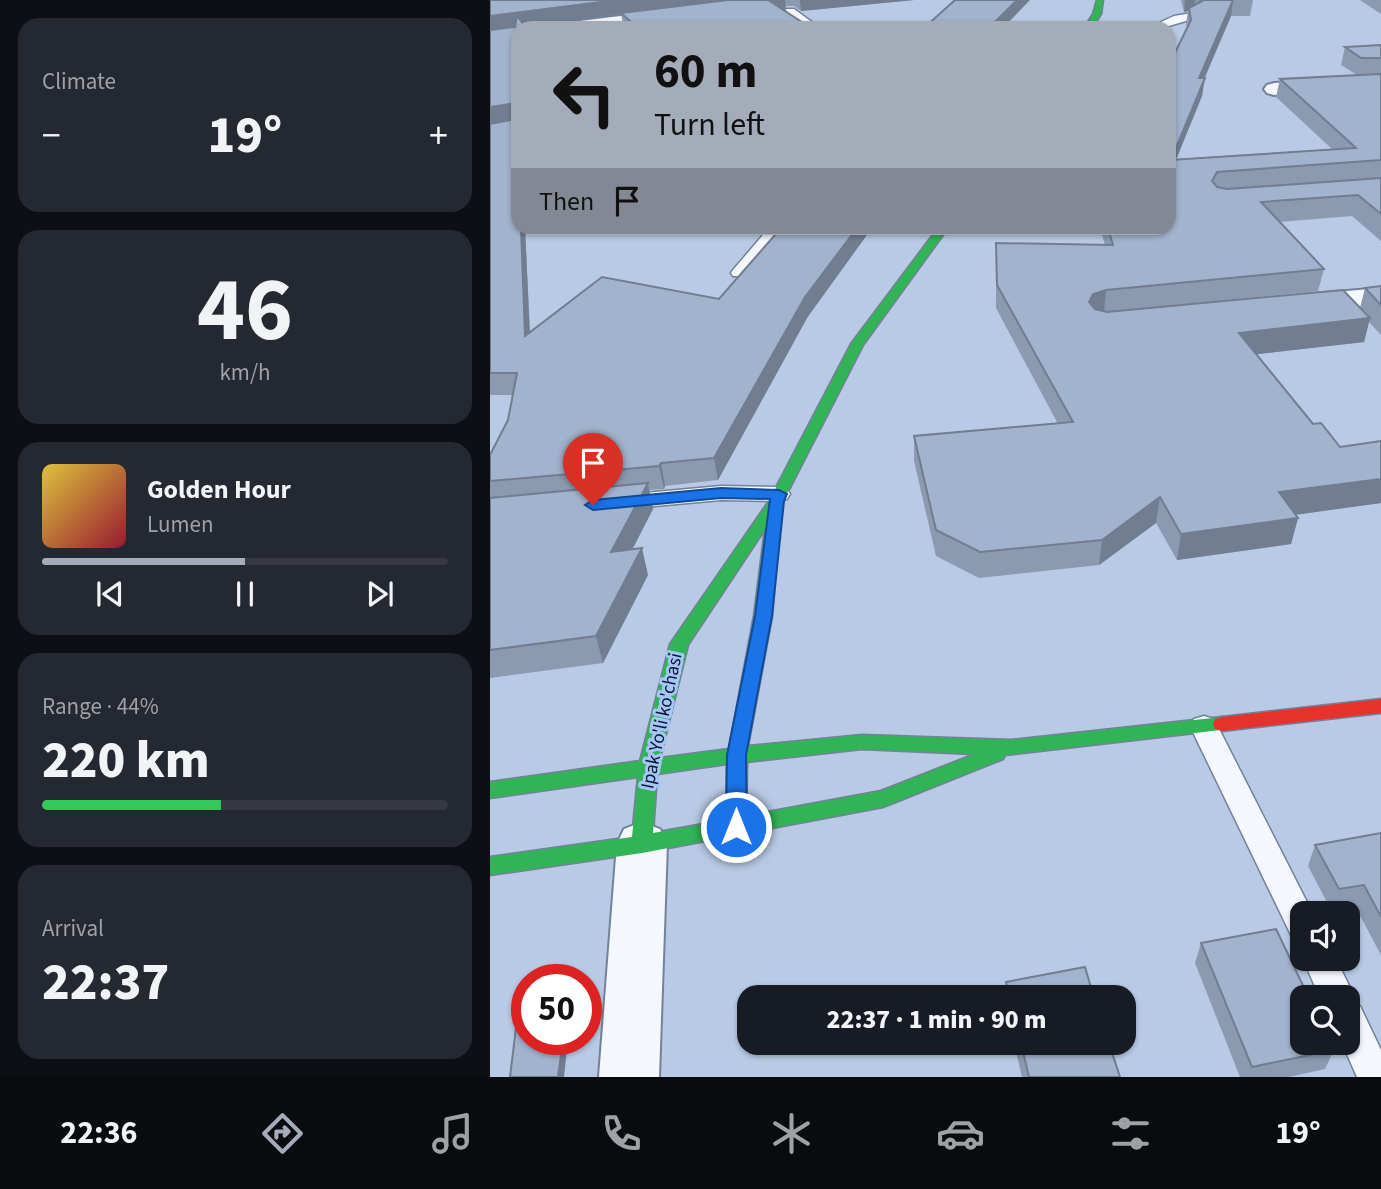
<!DOCTYPE html>
<meta charset="utf-8">
<style>
:root{--surface:#171b24;--page:#242831;--text:#f1f3f6;--muted:#9ea1a6;--line:#363941;--accent:#a4acb9}
body{margin:0;font-family:"Source Sans 3",sans-serif;background:var(--page);color:var(--text);height:100vh;display:flex;flex-direction:column;font-size:26px;white-space:nowrap}
*{box-sizing:border-box;margin:0}
p{font-size:23px;color:var(--muted)}
.icon{flex:none;width:38px;height:38px;fill:none;stroke:currentColor;stroke-width:2;stroke-linecap:round;stroke-linejoin:round}
.map{position:relative;flex:1;overflow:hidden}
.sheet{display:flex;flex-direction:column;gap:18px;padding:18px;background:#0d0f14;width:490px}
.sheet>*{flex:none}
.top-card{position:absolute;left:21px;top:21px;width:665px;height:214px;border-radius:21px;box-shadow:0 2px 5px #0004;background:#a4acb9;color:#111;overflow:hidden}
.tools{position:absolute;left:800px;top:901px;display:grid;gap:14px}
.tools a{display:grid;place-items:center;width:70px;height:70px;border-radius:14px;background:var(--surface);box-shadow:0 2px 5px #0004;font-size:35px}
.speed{position:absolute;left:21px;top:964px;display:flex;gap:14px;font-size:35px;font-weight:700;text-align:center}
.speed>*{display:grid;place-content:center;width:91px;height:91px;border-radius:50%;background:var(--surface);box-shadow:0 2px 5px #0004;line-height:1}
.speed .limit{border:10px solid #d22;background:#fff;color:#111}
.pin{position:absolute;display:grid;place-items:center;width:60px;height:60px;color:#fff;margin:-72px -30px;border-radius:50% 50% 50% 0;rotate:-45deg;box-shadow:0 0 7px #0007}
.pin .icon{rotate:45deg}
.me{position:absolute;width:77px;margin:-38px;rotate:0deg;stroke-linejoin:round;filter:drop-shadow(0 0 5px #0008)}
.turn{display:flex;align-items:center;gap:24px;height:147px;padding:0 28px;font-size:32px}
.turn .icon{width:91px;height:91px;stroke-width:2.5}
.turn b{display:block;font-size:49px;line-height:60px}
.then{display:flex;align-items:center;height:66px;padding:0 28px;background:#0003;gap:14px;font-size:26px}
.big{font-size:52px;font-weight:800;line-height:1.1}
.sheet .widget{flex:1;display:flex;flex-direction:column;justify-content:center;gap:10px;min-width:0;padding:0 24px;border-radius:21px;background:var(--page)}
.sheet .dial{align-items:center;gap:0}
.dial b{font-size:91px;line-height:1}
.song{display:flex;align-items:center;gap:21px}
.cover{width:84px;height:84px;border-radius:10px;background:linear-gradient(135deg,hsl(50 70% 55%),hsl(350 70% 35%))}
.played{height:7px;border-radius:4px;background:linear-gradient(90deg,var(--accent) 50%,var(--line) 50%)}
.keys{display:flex;justify-content:space-around;direction:ltr}
.heat{display:flex;justify-content:space-between;align-items:center;font-size:38px;direction:ltr}
.charge{height:10px;border-radius:5px;background:linear-gradient(90deg,#34c759 44%,var(--line) 0)}
.trip{position:absolute;left:247px;top:985px;width:399px;height:70px;border-radius:21px;background:var(--surface);box-shadow:0 2px 5px #0004;font-weight:800;line-height:70px;text-align:center}
.tab-bar{display:flex;height:112px;justify-content:space-around;align-items:center;background:#090b0e;color:var(--muted)}
.tab-bar .icon{width:49px;height:49px}
.tab-bar .selected{color:var(--accent)}
.tab-bar b{font-size:32px;color:var(--text)}
main{display:flex;flex:1;min-height:0}
.map>svg:first-child{display:block}
</style>
<main>
<section class="sheet">
<div class="widget"><p>Climate</p>
<div class="heat"><a>−</a><b class="big">19°</b><a>+</a></div>
</div>
<div class="widget dial"><b>46</b><p>km/h</p></div>
<div class="widget">
<div class="song"><i class="cover"></i><div><b>Golden Hour</b><p>Lumen</p></div></div>
<div class="played"></div>
<div class="keys"><svg class="icon" aria-label="previous" viewBox="0 0 24 24"><path d="M18 5L8 12l10 7zM5 5v14"/></svg><svg class="icon" aria-label="pause" viewBox="0 0 24 24"><path d="M8 5v14M16 5v14"/></svg><svg class="icon" aria-label="next" viewBox="0 0 24 24"><path d="M6 5l10 7-10 7zM19 5v14"/></svg></div>
</div>
<div class="widget"><p>Range · 44%</p><b class="big">220 km</b><div class="charge"></div></div>
<div class="widget"><p>Arrival</p><b class="big">22:37</b></div>
</section>
<div class="map">
<svg width="891" height="1077" viewBox="0 0 891 1077">
<rect width="100%" height="100%" fill="#b8cae5"/>
<g fill="none" stroke-linecap="round" stroke-linejoin="round">
<!-- lane casing -->
<g stroke="#738298" stroke-width="3">
<g id="lane">
<polygon points="296,9 304,9 330,28 318,28 296,13"/>
<polygon points="702,13 707,16 706,18 672,28 658,28 684,16"/>
<polygon points="279,228 295,228 255,276 243,276 241,273 243,270"/>
<polygon points="231,486 289,487 297,489 300,494 297,499 289,501 231,500 132,509 124,507 121,502 124,497 132,495"/>
<polygon points="714,716 724,719 823,914 812,914 812,940 801,935 700,726 704,719"/>
<polygon points="813,959 846,959 865,998 863,1003 870,1006 891,1050 891,1077 867,1077 852,1043 858,1043 858,998 830,998"/>
</g>
</g>
<!-- street casing -->
<g stroke="#738298" stroke-width="4">
<g id="street">
<path d="M 262,0 L 300,0 L 292,5 C 216,18 141,28 64,28 L 73,23 Z"/>
<polygon points="891,77 891,89 784,95 777,93 774,89 777,85 784,83"/>
<polygon points="891,288 891,306 811,313 801,310 797,304 801,298 811,295"/>
<polygon points="152,822 170,829 177,844 169,1077 109,1077 127,844 134,829"/>
</g>
</g>
<!-- fast casing -->
<g stroke="#738298" stroke-width="3">
<g id="fast">
<polygon points="607,0 613,0 611,14 602,28 594,28 603,14"/>
<path d="M 448,228 L 458,228 L 373,345 L 291,505 L 282,616 L 258,746 L 372,735 L 521,740 L 732,717 L 739,719 L 741,724 L 739,729 L 515,755 L 513,759 L 393,807 L 152,853 L 0,875 L 0,857 L 142,837 L 148,777 L 0,798 L 0,782 L 150,761 L 180,644 L 279,501 L 361,344 ZM 275,529 L 264,616 L 239,749 L 170,758 L 198,645 ZM 372,749 L 485,754 L 391,791 L 256,816 L 257,762 ZM 237,764 L 236,820 L 163,833 L 167,774 Z"/>
</g>
</g>
<!-- jam casing -->
<g stroke="#738298" stroke-width="3">
<polygon id="jam" points="891,699 891,713 732,731 725,729 723,724 725,719 732,717"/>
</g>
<!-- lane -->
<use href="#lane" fill="#f4f7fb" fill-rule="evenodd"/>
<!-- street -->
<use href="#street" fill="#f4f7fb" fill-rule="evenodd"/>
<!-- fast -->
<use href="#fast" fill="#30b455" fill-rule="evenodd"/>
<!-- jam -->
<use href="#jam" fill="#e5322d" fill-rule="evenodd"/>
</g>
<!-- wall -->
<g fill="#8b9ab1">
<polygon points="0,0 424,0 311,11 304,6 296,6 294,11 321,28 134,28 131,14 36,26 28,228 35,228 40,333 317,318 228,480 175,486 174,489 159,490 163,509 142,550 158,575 113,663 0,678 0,455 18,420 23,395 0,395"/>
<polygon points="691,0 763,0 760,16 741,16 714,78 712,96 686,159 842,149 786,97 790,79 867,75 851,65 855,47 891,45 891,241 862,216 789,222 834,269 828,291 616,312 870,308 875,288 891,286 891,335 879,322 874,342 766,354 823,424 850,447 891,441 891,503 806,514 808,518 801,544 687,560 666,523 609,565 489,578 446,556 424,461 424,436 568,424 506,308 506,243 615,245 610,228 679,228 697,28 696,24 698,11 694,12"/>
<polygon points="870,0 891,0 891,14"/>
<polygon points="891,833 891,955 865,906 841,910 818,866 825,845"/>
<polygon points="711,943 844,1050 835,1069 799,1077 750,1077 705,963"/>
<polygon points="516,982 604,998 514,998"/>
<polygon points="524,1043 619,1043 630,1077 532,1077"/>
</g>
<!-- shaded-wall -->
<g fill="#717d90">
<polygon points="127,0 241,0 0,31 0,16"/>
<polygon points="278,0 295,0 296,6 293,13"/>
<polygon points="310,0 424,0 311,11"/>
<polygon points="527,0 540,0 513,28 499,28"/>
<polygon points="695,0 705,0 703,11 699,8 698,11 694,12"/>
<polygon points="743,0 741,16 707,96 709,78"/>
<polygon points="715,78 712,96 679,177 681,160"/>
<polygon points="26,103 28,120 0,125 0,107"/>
<polygon points="31,228 35,228 41,358 35,336"/>
<polygon points="367,228 382,228 317,318 228,480 224,458 315,297"/>
<polygon points="616,290 614,312 601,317 599,302 603,294"/>
<polygon points="880,318 874,342 744,357 749,333"/>
<polygon points="171,463 175,486 174,489 169,466"/>
<polygon points="891,479 891,503 783,518 789,492"/>
<polygon points="158,483 163,509 127,579 121,552"/>
<polygon points="670,497 666,523 609,565 612,540"/>
<polygon points="808,518 801,544 687,560 691,534"/>
<polygon points="152,548 158,575 113,663 106,636"/>
<polygon points="73,1040 78,1040 74,1077 68,1077"/>
</g>
<!-- building -->
<g fill="#a2b3ce" stroke="#717d90" stroke-width="2">
<polygon points="0,0 127,0 0,16"/>
<polygon points="238,0 278,0 321,28 148,28 131,13"/>
<polygon points="465,0 527,0 499,28 434,28"/>
<polygon points="710,0 743,0 709,78 715,78 681,160 866,148 790,79 891,74 891,160 727,172 722,181 727,187 737,189 891,178 891,214 868,195 771,202 834,269 616,290 603,294 599,302 605,309 617,312 853,290 880,318 749,333 823,424 831,423 850,447 891,441 891,479 789,492 808,518 691,534 670,497 612,540 490,552 446,530 424,436 583,422 507,285 506,243 623,245 618,228 679,228 679,65 701,20 699,8 712,1"/>
<polygon points="27,16 37,28 28,28 28,228 31,228 35,336 112,277 229,299 291,228 367,228 315,297 224,458 171,463 169,466 0,481 0,455 18,420 27,373 0,373 0,124 26,119 26,103 0,107 0,30 25,27"/>
<polygon points="891,45 891,58 871,58 855,47"/>
<polygon points="891,286 891,305 875,288"/>
<polygon points="158,483 121,552 152,548 106,636 0,650 0,498"/>
<polygon points="891,833 891,917 874,885 849,889 825,845"/>
<polygon points="786,929 819,998 812,998 812,1043 841,1043 844,1050 762,1067 711,943"/>
<polygon points="595,967 604,998 519,998 516,982"/>
<polygon points="37,1026 37,1040 73,1040 68,1077 20,1077 26,1028"/>
<polygon points="531,1043 619,1043 630,1077 539,1077"/>
</g>
<!-- route -->
<polygon fill="#1a73e8" stroke="#114b97" stroke-width="2" points="231,488 289,490 297,494 294,501 282,616 256,755 257,827 254,833 246,836 239,833 236,827 237,755 265,616 280,499 231,498 103,510 95,505 103,500"/>
<g text-anchor="middle" dominant-baseline="central" stroke-width="6" stroke-linejoin="round" paint-order="stroke">
<!-- street labels -->
<g font-size="19" fill="#0a182f" stroke="#a6c6f7">
<text transform="translate(172 721) rotate(-78)">Ipak Yo'li ko'chasi</text>
</g>
</g>
</svg>
<div class="tools">
<a><svg class="icon" aria-label="sound" viewBox="0 0 24 24"><path d="M4 9h4l5-4v14l-5-4H4zM17 9q2 3 0 6"/></svg></a>
<a><svg class="icon" aria-label="search" viewBox="0 0 24 24"><circle cx="10" cy="10" r="6"/><path d="M15 15l6 6"/></svg></a>
</div>
<div class="speed"><div class="limit">50</div></div>
<div class="pin" style="left:103px;top:505px;background:#d93025"><svg class="icon" aria-label="arrive" viewBox="0 0 24 24"><path d="M6 21V4h12l-3 4 3 4H6"/></svg></div>
<svg class="me" style="left:246px;top:827px" viewBox="-20 -20 40 40"><circle r="17" fill="#1a73e8" stroke="#fff" stroke-width="3"/><path d="M0-11L8 9 0 5-8 9z" fill="#fff"/></svg>
<div class="trip">22:37 · 1 min · 90 m</div>
<div class="top-card">
<div class="turn"><svg class="icon" aria-label="left" viewBox="0 0 24 24"><path d="M17 20v-9H6M10 6l-5 5 5 5"/></svg><div><b>60 m</b>Turn left</div></div>
<div class="then">Then<svg class="icon" aria-label="arrive" viewBox="0 0 24 24"><path d="M6 21V4h12l-3 4 3 4H6"/></svg></div>
</div>
</div>
</main>
<nav class="tab-bar">
<b>22:36</b>
<svg class="icon selected" aria-label="directions" viewBox="0 0 24 24"><path d="M12 3l9 9-9 9-9-9zM9 14v-3h6M13 9l2 2-2 2"/></svg>
<svg class="icon" aria-label="music" viewBox="0 0 24 24"><path d="M9 18V5l10-2v13"/><circle cx="6" cy="18" r="3"/><circle cx="16" cy="16" r="3"/></svg>
<svg class="icon" aria-label="phone" viewBox="0 0 24 24"><path d="M5 4h4l2 5-3 2q2 4 5 5l2-3 5 2v4C11 20 4 13 5 4z"/></svg>
<svg class="icon" aria-label="climate" viewBox="0 0 24 24"><path d="M12 3v18M4 7l16 10M4 17L20 7"/></svg>
<svg class="icon" aria-label="car" viewBox="0 0 24 24"><path d="M5 17H2v-5l4-1 3-4h7l3 4 3 1v5h-3M9 17h6M6 11h13"/><circle cx="7" cy="17" r="2"/><circle cx="17" cy="17" r="2"/></svg>
<svg class="icon" aria-label="filters" viewBox="0 0 24 24"><path d="M4 7h16M4 17h16"/><circle cx="9" cy="7" r="2"/><circle cx="15" cy="17" r="2"/></svg>
<b>19°</b>
</nav>
